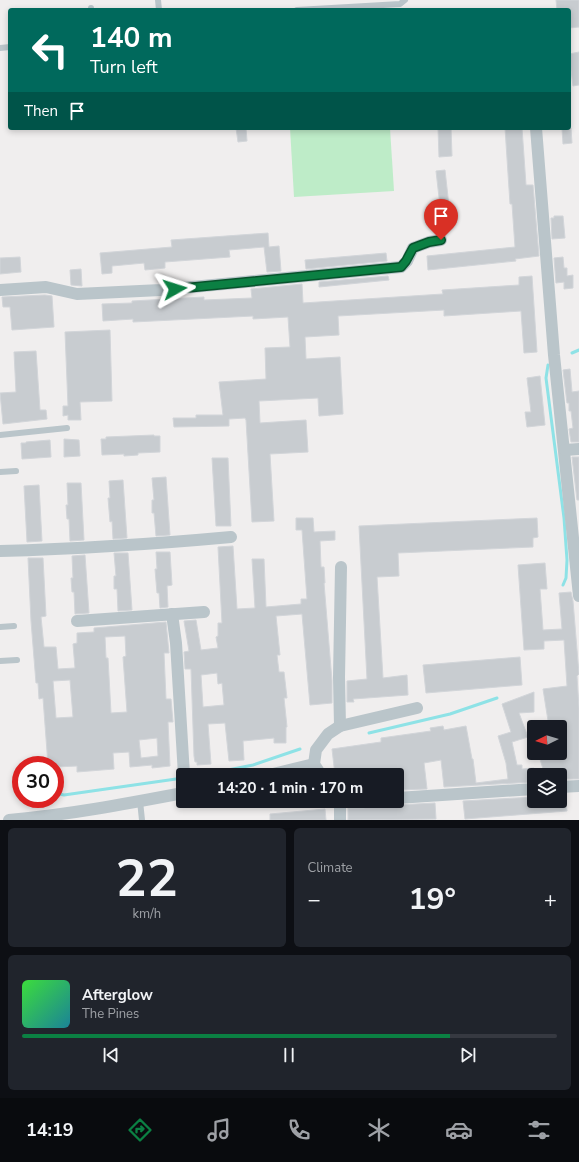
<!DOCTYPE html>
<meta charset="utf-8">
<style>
:root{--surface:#171b24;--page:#20242c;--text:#f1f3f6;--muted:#9ea1a6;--line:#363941;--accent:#0b8043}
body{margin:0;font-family:"Nunito Sans",sans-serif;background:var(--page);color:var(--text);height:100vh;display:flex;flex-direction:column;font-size:15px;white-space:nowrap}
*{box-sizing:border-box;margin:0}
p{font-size:13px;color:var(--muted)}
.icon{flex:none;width:22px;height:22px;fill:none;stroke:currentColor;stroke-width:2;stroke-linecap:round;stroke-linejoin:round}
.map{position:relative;height:820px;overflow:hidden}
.side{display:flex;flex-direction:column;gap:8px;padding:8px;background:#0d0f14;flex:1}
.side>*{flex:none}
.top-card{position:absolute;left:8px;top:8px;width:563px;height:122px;border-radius:4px;box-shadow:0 2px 6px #0003;background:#00695c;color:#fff;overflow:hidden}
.needle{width:26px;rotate:265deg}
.controls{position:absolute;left:527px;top:720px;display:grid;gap:8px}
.controls a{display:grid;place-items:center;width:40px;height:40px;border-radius:4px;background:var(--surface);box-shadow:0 2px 6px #0003;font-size:20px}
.speed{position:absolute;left:12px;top:756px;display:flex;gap:8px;font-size:20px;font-weight:700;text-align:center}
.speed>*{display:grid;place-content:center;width:52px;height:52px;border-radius:50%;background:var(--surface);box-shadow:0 2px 6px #0003;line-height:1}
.speed .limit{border:6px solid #d22;background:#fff;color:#111}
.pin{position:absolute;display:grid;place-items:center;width:34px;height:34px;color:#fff;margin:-41px -17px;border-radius:50% 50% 50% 0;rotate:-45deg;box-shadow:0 0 4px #0007}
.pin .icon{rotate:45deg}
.me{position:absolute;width:44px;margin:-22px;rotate:84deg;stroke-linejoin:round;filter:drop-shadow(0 0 3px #0008)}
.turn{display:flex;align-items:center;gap:14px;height:84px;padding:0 16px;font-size:18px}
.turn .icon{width:52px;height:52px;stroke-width:2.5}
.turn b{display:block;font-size:28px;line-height:34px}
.then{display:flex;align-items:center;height:38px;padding:0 16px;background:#0003;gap:8px;font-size:15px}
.big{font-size:30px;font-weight:700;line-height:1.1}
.side .tile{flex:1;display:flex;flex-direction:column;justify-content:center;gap:6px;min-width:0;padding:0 14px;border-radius:6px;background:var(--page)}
.side .dial{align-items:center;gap:0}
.dial b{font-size:52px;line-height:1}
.song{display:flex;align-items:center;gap:12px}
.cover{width:48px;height:48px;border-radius:6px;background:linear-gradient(135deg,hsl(120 70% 55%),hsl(190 70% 35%))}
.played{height:4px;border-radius:2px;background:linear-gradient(90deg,var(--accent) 80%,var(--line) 80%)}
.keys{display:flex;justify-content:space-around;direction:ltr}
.heat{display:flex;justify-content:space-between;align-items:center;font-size:22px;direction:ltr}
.side .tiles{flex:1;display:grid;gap:8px;grid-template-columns:1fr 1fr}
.tile:last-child{grid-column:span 2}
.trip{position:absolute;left:176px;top:768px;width:228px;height:40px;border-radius:4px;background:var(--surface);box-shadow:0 2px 6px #0003;font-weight:700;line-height:40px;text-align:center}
.tab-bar{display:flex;height:64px;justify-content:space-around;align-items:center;background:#090b0e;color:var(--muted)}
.tab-bar .icon{width:28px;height:28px}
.tab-bar .active{color:var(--accent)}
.tab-bar b{font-size:18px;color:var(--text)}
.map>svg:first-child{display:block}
</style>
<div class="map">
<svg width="579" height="820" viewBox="0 0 579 820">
<rect width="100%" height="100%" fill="#f0eeee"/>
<!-- green -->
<polygon fill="#beecc8" points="290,128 390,128 394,191 294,197"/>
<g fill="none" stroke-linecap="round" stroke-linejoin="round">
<!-- stream -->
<g stroke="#8ee2e6" stroke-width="3">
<polyline points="572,353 579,350"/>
<polyline points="548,365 546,378 564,518 567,560 566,578 563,585"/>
<polyline points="369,733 450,714 497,698"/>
<polyline points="203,775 253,765 300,749"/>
<polyline points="55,793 64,795 183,778"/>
</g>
</g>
<!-- building -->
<g fill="#c8ccd0" stroke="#d2d5d9" fill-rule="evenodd">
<polygon points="556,0 579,0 579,27 569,28 569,10 557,10"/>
<polygon points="579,52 579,85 573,86 569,54"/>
<polygon points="236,128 246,128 247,141 238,142"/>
<polygon points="438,128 451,128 452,156 439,157"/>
<polygon points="505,128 522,128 526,185 533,185 539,256 515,259 516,261 428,270 427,256 515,247 512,204 510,204"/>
<polygon points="571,128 572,143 563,144 562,129"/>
<polygon points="445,170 449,206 440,206 436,171"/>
<polygon points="554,216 563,216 565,238 552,239 551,218 554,218"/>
<polygon points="268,233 269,247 279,246 281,271 267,272 264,247 229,250 230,257 165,262 165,268 145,270 144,263 112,266 112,273 102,274 100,253 172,247 171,240"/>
<polygon points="386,253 387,261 306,269 305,260"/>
<polygon points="20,257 21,272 0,274 0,258"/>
<polygon points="563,257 564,268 567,268 567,276 573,275 573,288 564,289 564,282 556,283 554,258"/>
<polygon points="81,269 82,286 71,285 70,270"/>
<polygon points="388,276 389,280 319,287 319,282"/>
<polygon points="532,276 537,352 524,353 521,311 444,316 444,310 338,316 339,335 305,337 306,359 340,357 343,414 319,416 318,398 259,401 260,423 306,420 308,452 270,454 274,521 252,522 246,420 245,418 229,419 229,426 174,427 173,418 196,418 196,415 223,415 219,382 266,379 265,348 290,347 288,317 253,319 253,316 133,322 133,319 103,321 102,304 132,303 132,301 204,297 204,300 252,298 251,289 302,284 303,303 443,294 442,290 519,285 519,277"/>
<polygon points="45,295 52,296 54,327 12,330 10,307 3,307 2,297"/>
<polygon points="110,330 112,401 80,402 81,420 68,420 68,415 63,416 63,406 68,406 65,332"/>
<polygon points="36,351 40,410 46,410 47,419 3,424 0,393 16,392 14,352"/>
<polygon points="570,369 572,392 579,391 579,442 571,442 569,429 573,428 571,411 569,411 569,403 567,403 563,370"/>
<polygon points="540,376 545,425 527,427 525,412 531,412 527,378"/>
<polygon points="154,435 154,436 160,436 160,452 138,453 138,455 124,456 124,454 102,455 101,439 106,439 106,437"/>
<polygon points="64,439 79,440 80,456 64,457"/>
<polygon points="50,440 51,457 22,459 21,443 26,443 26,442"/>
<polygon points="572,457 579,457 579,500 577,500"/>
<polygon points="212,458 228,458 231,526 216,526"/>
<polygon points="166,477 170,535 156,536 154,513 152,513 152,500 154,500 152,478"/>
<polygon points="123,480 127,538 113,539 112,521 110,522 108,498 110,498 109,481"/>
<polygon points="67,483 81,483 84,540 70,541 69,519 67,519 66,505 68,505"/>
<polygon points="39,485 42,541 27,542 24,486"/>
<path d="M 296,518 L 313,518 L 314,532 L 335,531 L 335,540 L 320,541 L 321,567 L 324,567 L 325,583 L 324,583 L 332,681 L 332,703 L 310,705 L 302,614 L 276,616 L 280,655 L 277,655 L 279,672 L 284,672 L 287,698 L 284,698 L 287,727 L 286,727 L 286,743 L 274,743 L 274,738 L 243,741 L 244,760 L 229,761 L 225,723 L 208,724 L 211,764 L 197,765 L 197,762 L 195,762 L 194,756 L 191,669 L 185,669 L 184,652 L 189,651 L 184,621 L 196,620 L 201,650 L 218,648 L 216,637 L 218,636 L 218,623 L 222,623 L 218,547 L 233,546 L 237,609 L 255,608 L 252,559 L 264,559 L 266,607 L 301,604 L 301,599 L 307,599 L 302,530 L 296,530 ZM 217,673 L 218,684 L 222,683 L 224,705 L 203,707 L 201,675 Z"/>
<polygon points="537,518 538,537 533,538 533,547 398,553 399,576 377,577 383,678 407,675 408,695 353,699 354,702 347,702 347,681 367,679 359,526"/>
<polygon points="156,552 170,552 172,585 167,586 168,607 160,608 159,593 157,593 155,569 157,569"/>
<polygon points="114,553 128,553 132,610 118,611 117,589 114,589 114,576 116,576"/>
<polygon points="85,555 89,613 75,614 74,592 72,592 71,578 73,578 72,556"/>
<path d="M 28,558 L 43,558 L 46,616 L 41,617 L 44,647 L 56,647 L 58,669 L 75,668 L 73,644 L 77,643 L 77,633 L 94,632 L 94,628 L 166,622 L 169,653 L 164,653 L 166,699 L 171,699 L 173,722 L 168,722 L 170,766 L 152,768 L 152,765 L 130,767 L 129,752 L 113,753 L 114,769 L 77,772 L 77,766 L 55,767 L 55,765 L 48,765 L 43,698 L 39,699 L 38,683 L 36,683 L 31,621 ZM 125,636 L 126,656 L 123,657 L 127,712 L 111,713 L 108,658 L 106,658 L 105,637 ZM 70,680 L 73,717 L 56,718 L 53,681 ZM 157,738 L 158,756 L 141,758 L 139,740 Z"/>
<polygon points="545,563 547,589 540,589 543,630 562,629 559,593 571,592 573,601 579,674 577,676 579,708 579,779 560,779 560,775 545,775 538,753 560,753 560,727 549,727 543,689 567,686 564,640 544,641 544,649 524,650 518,565"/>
<polygon points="520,657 522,685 426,693 423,665"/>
<polygon points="534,692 534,712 519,713 528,737 512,742 517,765 522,765 522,769 534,768 534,782 444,787 441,760 424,763 427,789 397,790 397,775 335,775 332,749 381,742 381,738 431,731 430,728 443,726 444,730 466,726 472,759 473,759 476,783 508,779 506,763 498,736 511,732 502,704"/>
<polygon points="534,797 534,801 566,801 567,811 465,819 463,801"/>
<polygon points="435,803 436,819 348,820 348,808 364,808 370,805 392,804 397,805"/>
<polygon points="325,809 326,820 270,820 270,814"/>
</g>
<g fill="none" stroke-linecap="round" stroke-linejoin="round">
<!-- service -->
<g stroke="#bac5ca" stroke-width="6">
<polyline points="158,0 159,10"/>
<polyline points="91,8 91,10"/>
<polyline points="297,10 400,4 405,0"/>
<polyline points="0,48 10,47"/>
<polyline points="0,435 67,428"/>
<polyline points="0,472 16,471"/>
<polyline points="0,627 14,626"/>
<polyline points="0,661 17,660"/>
<polyline points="140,801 142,820"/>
</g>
<!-- minor -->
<g stroke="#bac5ca" stroke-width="12">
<polyline points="536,128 554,355 579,596"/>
<polyline points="0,290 46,287 77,294 161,290 401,267 407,261 413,248 429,242 441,240"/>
<polyline points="565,450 579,449"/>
<path d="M 0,551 C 77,549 154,544 231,537"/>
<polyline points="172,614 176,643 184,775"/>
<polyline points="77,621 204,612"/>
<polyline points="340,726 339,677 341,567"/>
<polyline points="269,775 314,764"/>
<polyline points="321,775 314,764 316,750 328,734 340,726 417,708"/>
<polyline points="560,787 579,786"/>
<polyline points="397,798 534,789"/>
<polyline points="340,801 364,801"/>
<polyline points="340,802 340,820"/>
<path d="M 9,820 C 67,815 125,804 183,793"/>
</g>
</g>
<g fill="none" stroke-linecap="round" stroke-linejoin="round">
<!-- route casing -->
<g stroke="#07532c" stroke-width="10">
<polyline id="route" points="175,289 401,267 406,261 413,248 429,242 441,240"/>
</g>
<!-- route -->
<use href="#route" stroke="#0b8043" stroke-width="7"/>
</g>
</svg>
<div class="controls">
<a><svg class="needle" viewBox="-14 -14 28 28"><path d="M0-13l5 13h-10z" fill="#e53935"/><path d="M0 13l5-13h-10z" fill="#9ea1a6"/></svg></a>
<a><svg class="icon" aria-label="layers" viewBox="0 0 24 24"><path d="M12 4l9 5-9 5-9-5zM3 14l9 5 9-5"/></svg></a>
</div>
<div class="speed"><div class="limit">30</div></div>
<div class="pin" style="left:441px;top:240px;background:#d93025"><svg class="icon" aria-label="arrive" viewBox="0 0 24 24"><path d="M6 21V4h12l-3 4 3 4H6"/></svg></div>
<svg class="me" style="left:175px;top:289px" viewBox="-20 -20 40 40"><path d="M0-17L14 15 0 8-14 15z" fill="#0b8043" stroke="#fff" stroke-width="4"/></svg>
<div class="trip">14:20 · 1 min · 170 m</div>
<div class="top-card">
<div class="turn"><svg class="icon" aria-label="left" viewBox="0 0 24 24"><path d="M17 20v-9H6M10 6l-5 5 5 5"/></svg><div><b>140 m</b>Turn left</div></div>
<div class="then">Then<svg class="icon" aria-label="arrive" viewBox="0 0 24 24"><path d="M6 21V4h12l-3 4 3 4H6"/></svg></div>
</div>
</div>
<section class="side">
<div class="tiles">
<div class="tile dial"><b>22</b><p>km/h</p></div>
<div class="tile"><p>Climate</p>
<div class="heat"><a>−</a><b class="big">19°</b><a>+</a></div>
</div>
<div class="tile">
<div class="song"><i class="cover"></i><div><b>Afterglow</b><p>The Pines</p></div></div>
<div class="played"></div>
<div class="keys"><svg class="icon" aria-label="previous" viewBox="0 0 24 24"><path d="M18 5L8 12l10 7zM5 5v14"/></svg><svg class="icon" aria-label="pause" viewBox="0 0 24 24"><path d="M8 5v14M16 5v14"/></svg><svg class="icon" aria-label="next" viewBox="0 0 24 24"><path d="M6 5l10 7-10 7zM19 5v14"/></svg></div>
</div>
</div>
</section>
<nav class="tab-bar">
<b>14:19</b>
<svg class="icon active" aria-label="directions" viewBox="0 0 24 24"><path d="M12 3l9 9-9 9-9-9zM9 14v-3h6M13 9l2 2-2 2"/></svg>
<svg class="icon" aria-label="music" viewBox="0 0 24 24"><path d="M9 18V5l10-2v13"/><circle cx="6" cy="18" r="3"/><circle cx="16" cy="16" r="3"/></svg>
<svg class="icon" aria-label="phone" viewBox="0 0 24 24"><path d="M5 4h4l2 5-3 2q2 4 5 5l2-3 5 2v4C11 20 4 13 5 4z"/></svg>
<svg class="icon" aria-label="climate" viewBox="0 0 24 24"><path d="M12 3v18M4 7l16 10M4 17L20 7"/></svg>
<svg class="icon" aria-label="car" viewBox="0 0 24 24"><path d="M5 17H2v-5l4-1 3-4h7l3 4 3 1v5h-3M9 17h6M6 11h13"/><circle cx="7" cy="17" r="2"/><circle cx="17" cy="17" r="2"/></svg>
<svg class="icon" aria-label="filters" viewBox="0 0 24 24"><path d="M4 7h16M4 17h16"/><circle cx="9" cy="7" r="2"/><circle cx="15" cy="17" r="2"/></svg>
</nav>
